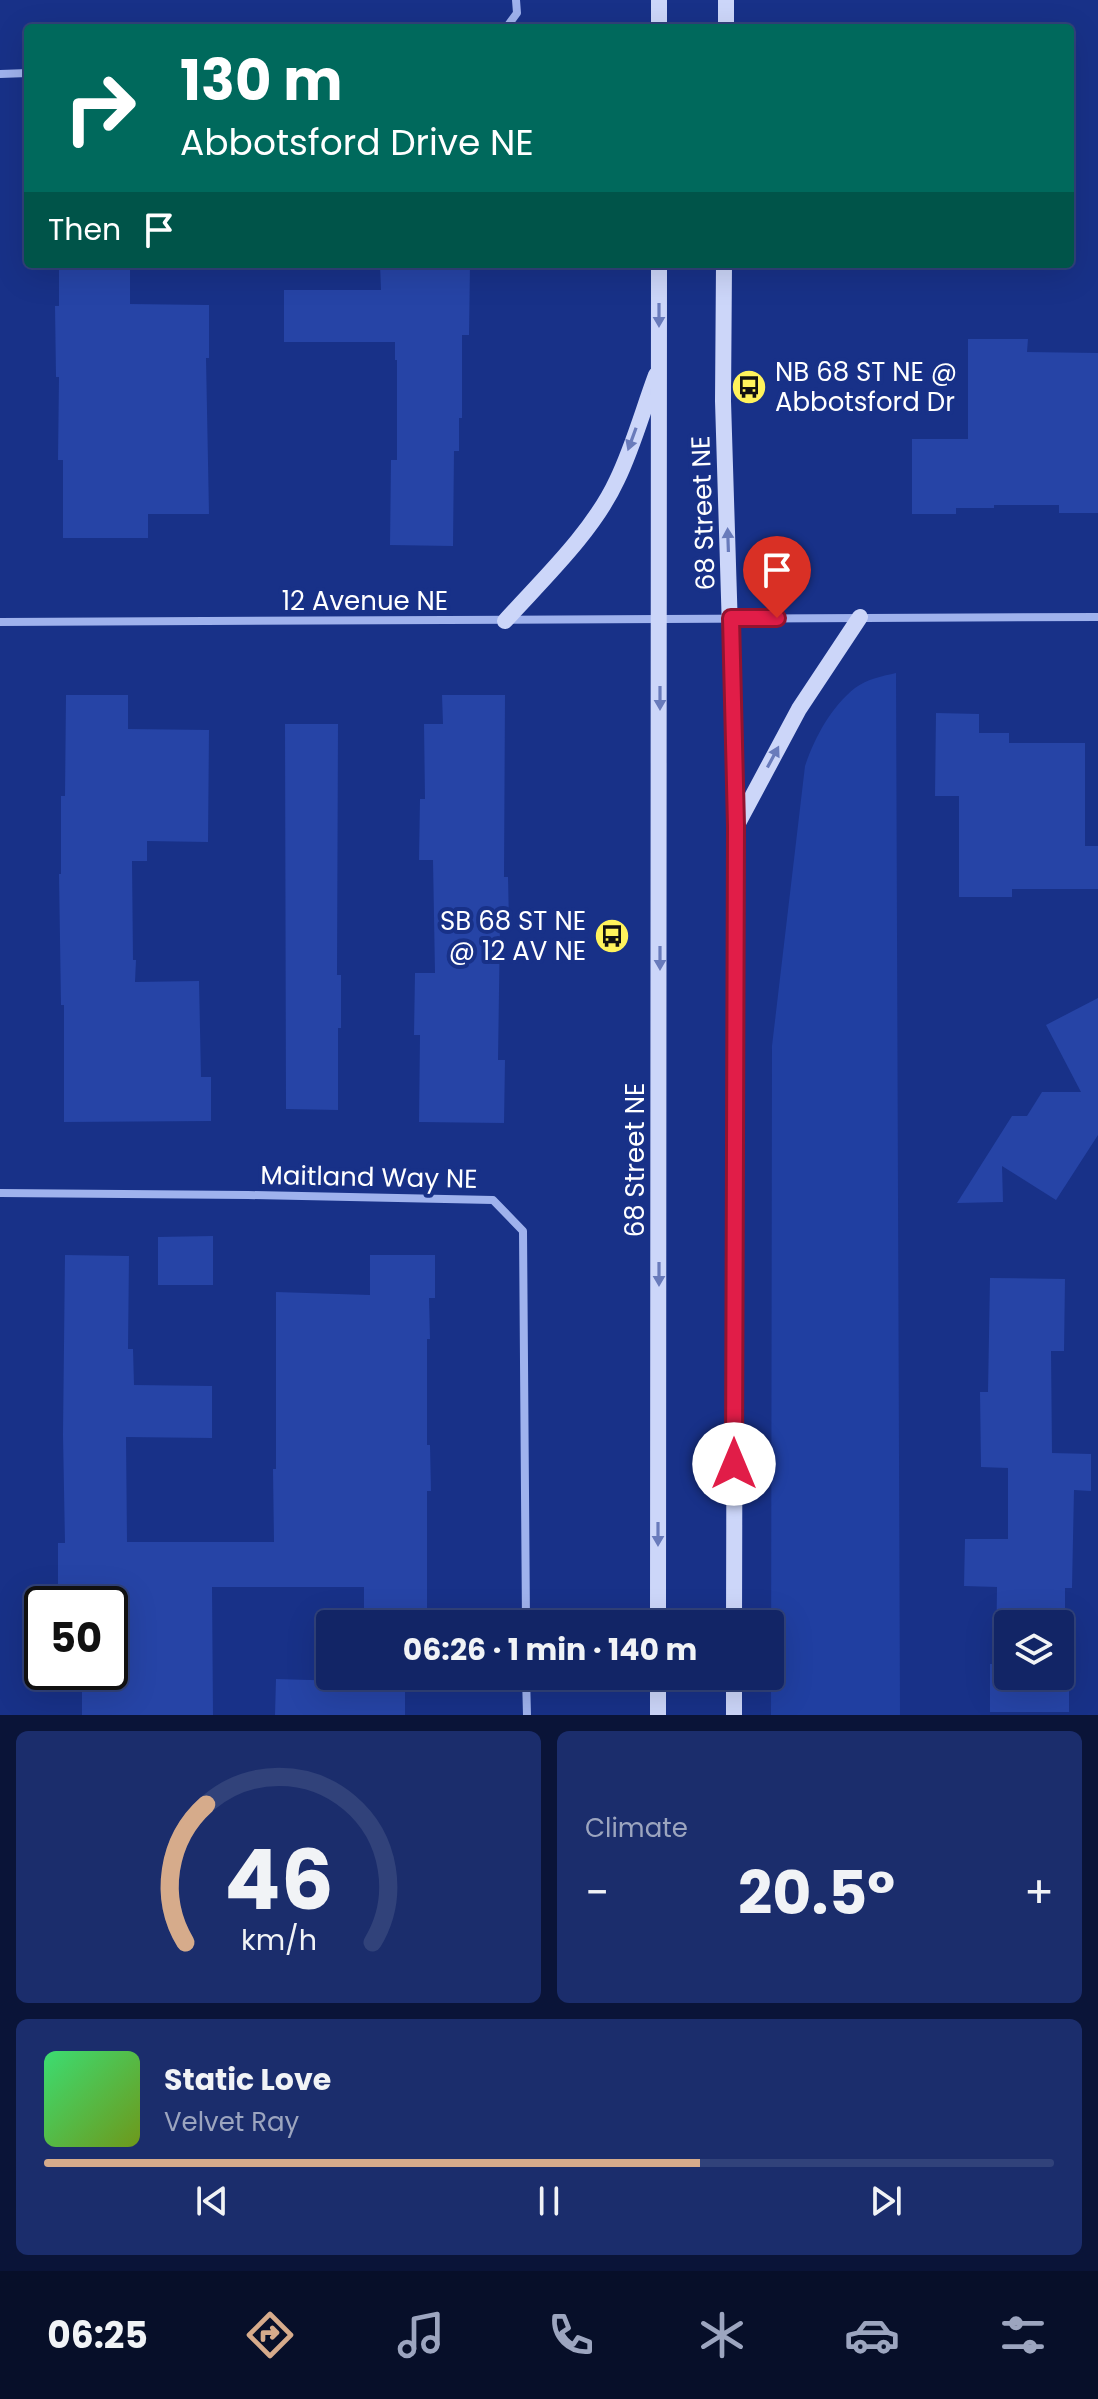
<!DOCTYPE html>
<meta charset="utf-8">
<style>
:root{--surface:#122566;--page:#1b2d6c;--text:#f1f3f6;--muted:#9ca5bf;--line:#31427a;--accent:#d6ab8b}
body{margin:0;font-family:Poppins,sans-serif;background:var(--page);color:var(--text);height:100vh;display:flex;flex-direction:column;font-size:30px;white-space:nowrap}
*{box-sizing:border-box;margin:0}
p{font-size:26px;color:var(--muted)}
.icon{flex:none;width:44px;height:44px;fill:none;stroke:currentColor;stroke-width:2;stroke-linecap:round;stroke-linejoin:round}
.map{position:relative;height:1715px;overflow:hidden}
.details{display:flex;flex-direction:column;gap:16px;padding:16px;background:#0a1438;flex:1}
.details>*{flex:none}
.hud{position:absolute;left:24px;top:24px;width:1050px;height:244px;border-radius:8px;box-shadow:0 8px 32px #0002,0 0 0 2px var(--line);background:#00695c;color:#fff;overflow:hidden}
.controls{position:absolute;left:994px;top:1610px;display:grid;gap:16px}
.controls a{display:grid;place-items:center;width:80px;height:80px;border-radius:8px;background:var(--surface);box-shadow:0 8px 32px #0002,0 0 0 2px var(--line);font-size:40px}
.speed{position:absolute;left:24px;top:1586px;display:flex;gap:16px;font-size:40px;font-weight:700;text-align:center}
.speed>*{display:grid;place-content:center;width:104px;height:104px;border-radius:50%;background:var(--surface);box-shadow:0 8px 32px #0002,0 0 0 2px var(--line);line-height:1}
.speed .limit{border:4px solid #111;border-radius:12px;background:#fff;color:#111}
.pin{position:absolute;display:grid;place-items:center;width:68px;height:68px;color:#fff;margin:-82px -34px;border-radius:50% 50% 50% 0;rotate:-45deg;box-shadow:0 0 8px #0007}
.pin .icon{rotate:45deg}
.me{position:absolute;width:88px;margin:-44px;rotate:0deg;stroke-linejoin:round;filter:drop-shadow(0 0 6px #0008)}
.turn{display:flex;align-items:center;gap:28px;height:168px;padding:0 24px;font-size:36px}
.turn .icon{width:104px;height:104px;stroke-width:2.5}
.turn b{display:block;font-size:56px;line-height:68px}
.then{display:flex;align-items:center;height:76px;padding:0 24px;background:#0003;gap:16px;font-size:30px}
.big{font-size:60px;font-weight:700;line-height:1.1}
.details .card{flex:1;display:flex;flex-direction:column;justify-content:center;gap:12px;min-width:0;padding:0 28px;border-radius:12px;background:var(--page)}
.details .dial{align-items:center;gap:0}
.dial svg{height:208px;overflow:visible;fill:none;stroke:var(--line);stroke-width:7;stroke-linecap:round;text-anchor:middle}
.dial text{fill:var(--text);stroke:none}
.song{display:flex;align-items:center;gap:24px}
.cover{width:96px;height:96px;border-radius:12px;background:linear-gradient(135deg,hsl(140 70% 55%),hsl(80 70% 35%))}
.played{height:8px;border-radius:4px;background:linear-gradient(90deg,var(--accent) 65%,var(--line) 65%)}
.keys{display:flex;justify-content:space-around;direction:ltr}
.heat{display:flex;justify-content:space-between;align-items:center;font-size:44px;direction:ltr}
.details .tiles{flex:1;display:grid;gap:16px;grid-template-columns:1fr 1fr}
.card:last-child{grid-column:span 2}
.trip{position:absolute;left:316px;top:1610px;width:468px;height:80px;border-radius:8px;background:var(--surface);box-shadow:0 8px 32px #0002,0 0 0 2px var(--line);font-weight:700;line-height:80px;text-align:center}
.tabs{display:flex;height:128px;justify-content:space-around;align-items:center;background:#070f29;color:var(--muted)}
.tabs .icon{width:56px;height:56px}
.tabs .current{color:var(--accent)}
.tabs b{font-size:36px;color:var(--text)}
.map>svg:first-child{display:block}
</style>
<div class="map">
<svg width="1098" height="1715" viewBox="0 0 1098 1715">
<rect width="100%" height="100%" fill="#183188"/>
<!-- green -->
<path fill="#203fa1" d="M 896,673 L 900,1715 L 771,1715 L 772,1046 L 805,766 C 815,737 831,707 855,688 C 867,679 883,676 896,673 Z"/>
<!-- building -->
<g fill="#2644a6" fill-rule="evenodd">
<polygon points="59,264 130,264 130,304 209,305 209,358 206,358 209,514 148,514 148,538 63,538 63,460 58,460 59,377 56,377 55,306 59,306"/>
<polygon points="380,264 470,264 469,335 462,335 462,418 459,418 459,451 454,451 453,546 390,545 391,460 397,460 397,360 395,360 395,342 284,342 284,290 381,290"/>
<polygon points="968,339 1028,339 1027,352 1098,353 1098,513 1059,513 1059,505 994,505 994,508 956,508 956,514 912,514 912,439 968,439"/>
<polygon points="66,695 128,695 128,729 209,730 208,842 147,841 147,861 132,861 133,960 136,960 135,982 199,981 201,1077 211,1077 211,1121 64,1122 64,1005 61,1005 59,874 61,874 61,796 65,796"/>
<polygon points="442,695 505,695 504,877 508,877 509,923 500,923 498,1060 505,1060 504,1123 419,1122 420,1035 414,1035 415,973 435,973 433,860 419,860 420,799 425,799 424,724 443,724"/>
<polygon points="936,713 979,714 979,733 1009,733 1009,743 1085,743 1085,846 1098,846 1098,889 1012,889 1012,897 959,897 959,796 935,796"/>
<polygon points="285,724 338,724 337,975 341,975 341,1028 338,1028 338,1110 286,1109"/>
<polygon points="1098,998 1098,1135 1056,1200 1002,1166 1003,1202 957,1203 1012,1116 1027,1116 1042,1092 1081,1092 1046,1025"/>
<polygon points="213,1236 213,1285 158,1285 158,1237"/>
<polygon points="65,1255 129,1256 128,1349 133,1349 134,1385 212,1386 212,1438 126,1437 127,1542 274,1542 273,1469 276,1469 276,1292 370,1295 370,1255 435,1255 435,1298 429,1298 430,1339 427,1339 427,1445 430,1445 431,1491 427,1491 427,1624 364,1624 364,1587 212,1587 213,1715 82,1715 82,1672 110,1672 110,1604 63,1604 63,1593 58,1593 58,1543 65,1543 63,1435"/>
<path d="M 990,1278 L 1065,1279 L 1064,1351 L 1051,1351 L 1052,1453 L 1091,1454 L 1091,1491 L 1074,1490 L 1072,1588 L 1065,1588 L 1065,1664 L 1069,1664 L 1069,1712 L 990,1712 L 990,1664 L 996,1664 L 997,1587 L 964,1586 L 965,1539 L 1008,1539 L 1008,1468 L 981,1467 L 980,1392 L 988,1392 ZM 1008,1624 L 1060,1624 L 1060,1676 L 1008,1676 Z"/>
<polygon points="343,1676 426,1676 426,1678 405,1678 405,1715 275,1715 276,1679 343,1681"/>
</g>
<g fill="none" stroke-linecap="round" stroke-linejoin="round">
<!-- street -->
<g stroke="#9fb2ed" stroke-width="8">
<polyline points="506,28 517,13 516,0"/>
<polyline points="0,74 28,73"/>
<polyline points="0,622 1098,617"/>
<polyline points="0,1193 248,1195 493,1200 523,1231 526,1624"/>
<polyline points="526,1676 527,1715"/>
</g>
<!-- secondary -->
<g stroke="#ccd6f9" stroke-width="16">
<polyline points="659,0 659,28"/>
<polyline points="726,28 726,0"/>
<polyline points="724,264 723,401 736,826 734,1624"/>
<path d="M 505,621 C 543,579 593,532 617,480 C 633,447 643,410 656,375"/>
<polyline points="737,825 799,709 860,617"/>
<polyline points="658,1624 659,264"/>
<polyline points="658,1715 658,1676"/>
<polyline points="734,1715 734,1676"/>
</g>
</g>
<!-- one-way arrows -->
<defs><path id="oneway-solid" d="M-6-.8H1V-3.2L6.5 0L1 3.2V.8H-6Z" transform="scale(2)"/></defs>
<g fill="#697bbb">
<use href="#oneway-solid" transform="translate(659 315) rotate(90)"/>
<use href="#oneway-solid" transform="translate(632 439) rotate(110)"/>
<use href="#oneway-solid" transform="translate(728 540) rotate(-92)"/>
<use href="#oneway-solid" transform="translate(660 698) rotate(90)"/>
<use href="#oneway-solid" transform="translate(773 757) rotate(-62)"/>
<use href="#oneway-solid" transform="translate(660 958) rotate(90)"/>
<use href="#oneway-solid" transform="translate(659 1274) rotate(90)"/>
<use href="#oneway-solid" transform="translate(658 1534) rotate(90)"/>
</g>
<g fill="none" stroke-linecap="round" stroke-linejoin="round">
<!-- route casing -->
<g stroke="#92132f" stroke-width="20">
<polyline id="route" points="734,1464 736,826 731,618 777,618"/>
</g>
<!-- route -->
<use href="#route" stroke="#e11d48" stroke-width="14"/>
</g>
<!-- icons -->
<defs>
<g id="bus-disc" transform="scale(1.8)"><circle r="9.5" fill="#fff35c" stroke="#183188"/><path d="M-5-6H5V4H4V6H2V4H-2V6H-4V4H-5ZM-3.5-4V0h7V-4ZM-3.5 1.2v1.5H-2V1.2ZM2 1.2v1.5H3.5V1.2Z" fill="#111"/></g>
</defs>
<g fill-rule="evenodd">
<use href="#bus-disc" x="749" y="387"/>
<use href="#bus-disc" x="612" y="936"/>
</g>
<g text-anchor="middle" dominant-baseline="central" stroke-width="8" stroke-linejoin="round" paint-order="stroke">
<!-- poi labels -->
<g font-size="26" fill="#fff" stroke="#183188" text-anchor="start">
<text x="775" y="372">NB 68 ST NE @<tspan x="775" dy="30">Abbotsford Dr</tspan></text>
<text x="586" y="921" text-anchor="end">SB 68 ST NE<tspan x="586" dy="30">@ 12 AV NE</tspan></text>
</g>
<!-- street labels -->
<g font-size="26" fill="#fff" stroke="#183188">
<text transform="translate(703 513) rotate(-92)">68 Street NE</text>
<text x="365" y="601">12 Avenue NE</text>
<text transform="translate(635 1160) rotate(-90)">68 Street NE</text>
<text transform="translate(369 1177) rotate(1)">Maitland Way NE</text>
</g>
</g>
</svg>
<div class="controls">
<a><svg class="icon" aria-label="layers" viewBox="0 0 24 24"><path d="M12 4l9 5-9 5-9-5zM3 14l9 5 9-5"/></svg></a>
</div>
<div class="speed"><div class="limit">50</div></div>
<div class="pin" style="left:777px;top:618px;background:#d93025"><svg class="icon" aria-label="arrive" viewBox="0 0 24 24"><path d="M6 21V4h12l-3 4 3 4H6"/></svg></div>
<svg class="me" style="left:734px;top:1464px" viewBox="-20 -20 40 40"><circle r="19" fill="#fff"/><path d="M0-13L10 11 0 6-10 11z" fill="#e11d48"/></svg>
<div class="trip">06:26 · 1 min · 140 m</div>
<div class="hud">
<div class="turn"><svg class="icon" aria-label="right" viewBox="0 0 24 24"><path d="M7 20v-9h11M14 6l5 5-5 5"/></svg><div><b>130 m</b>Abbotsford Drive NE</div></div>
<div class="then">Then<svg class="icon" aria-label="arrive" viewBox="0 0 24 24"><path d="M6 21V4h12l-3 4 3 4H6"/></svg></div>
</div>
</div>
<section class="details">
<div class="tiles">
<div class="card dial"><svg viewBox="0 0 100 80">
<path d="M14 69A42 42 0 1 1 86 69"/>
<path d="M14 69A42 42 0 0 1 22 16" stroke="#d6ab8b"/>
<text x="50" y="56" font-size="32" font-weight="700">46</text>
<text x="50" y="72" font-size="11">km/h</text>
</svg></div>
<div class="card"><p>Climate</p>
<div class="heat"><a>−</a><b class="big">20.5°</b><a>+</a></div>
</div>
<div class="card">
<div class="song"><i class="cover"></i><div><b>Static Love</b><p>Velvet Ray</p></div></div>
<div class="played"></div>
<div class="keys"><svg class="icon" aria-label="previous" viewBox="0 0 24 24"><path d="M18 5L8 12l10 7zM5 5v14"/></svg><svg class="icon" aria-label="pause" viewBox="0 0 24 24"><path d="M8 5v14M16 5v14"/></svg><svg class="icon" aria-label="next" viewBox="0 0 24 24"><path d="M6 5l10 7-10 7zM19 5v14"/></svg></div>
</div>
</div>
</section>
<nav class="tabs">
<b>06:25</b>
<svg class="icon current" aria-label="directions" viewBox="0 0 24 24"><path d="M12 3l9 9-9 9-9-9zM9 14v-3h6M13 9l2 2-2 2"/></svg>
<svg class="icon" aria-label="music" viewBox="0 0 24 24"><path d="M9 18V5l10-2v13"/><circle cx="6" cy="18" r="3"/><circle cx="16" cy="16" r="3"/></svg>
<svg class="icon" aria-label="phone" viewBox="0 0 24 24"><path d="M5 4h4l2 5-3 2q2 4 5 5l2-3 5 2v4C11 20 4 13 5 4z"/></svg>
<svg class="icon" aria-label="climate" viewBox="0 0 24 24"><path d="M12 3v18M4 7l16 10M4 17L20 7"/></svg>
<svg class="icon" aria-label="car" viewBox="0 0 24 24"><path d="M5 17H2v-5l4-1 3-4h7l3 4 3 1v5h-3M9 17h6M6 11h13"/><circle cx="7" cy="17" r="2"/><circle cx="17" cy="17" r="2"/></svg>
<svg class="icon" aria-label="filters" viewBox="0 0 24 24"><path d="M4 7h16M4 17h16"/><circle cx="9" cy="7" r="2"/><circle cx="15" cy="17" r="2"/></svg>
</nav>
